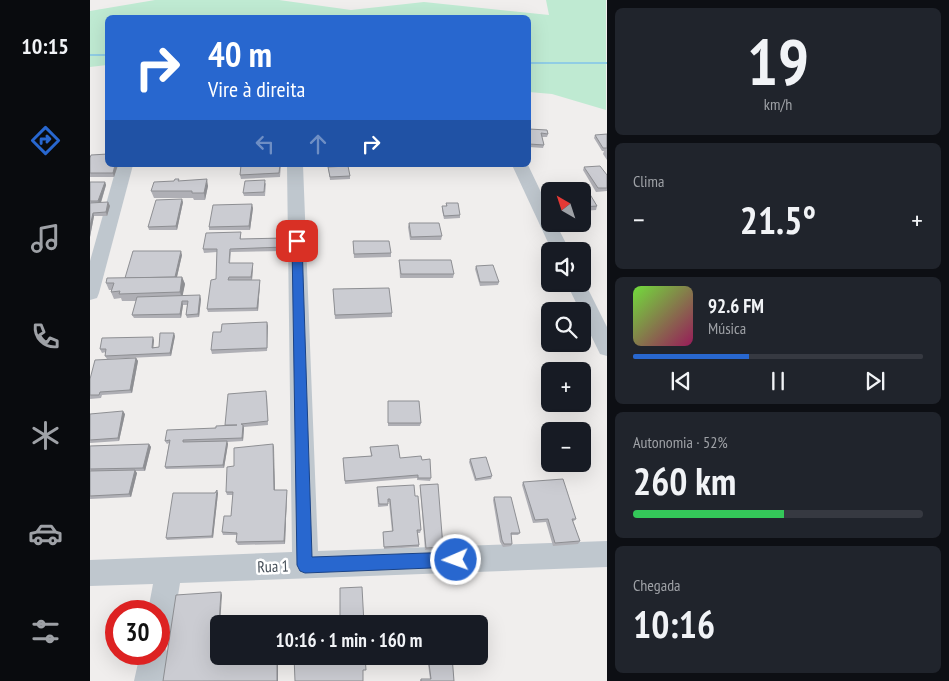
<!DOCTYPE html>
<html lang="pt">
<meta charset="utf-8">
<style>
:root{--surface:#171b24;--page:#20242c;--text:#f1f3f6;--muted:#9ea1a6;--line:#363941;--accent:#2867cf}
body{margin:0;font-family:"PT Sans Narrow",sans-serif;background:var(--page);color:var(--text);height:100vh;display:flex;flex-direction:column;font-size:19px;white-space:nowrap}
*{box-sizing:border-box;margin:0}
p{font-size:16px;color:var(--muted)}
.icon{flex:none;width:28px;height:28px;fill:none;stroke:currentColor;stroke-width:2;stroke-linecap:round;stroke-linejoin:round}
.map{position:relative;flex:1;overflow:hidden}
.details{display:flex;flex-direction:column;gap:8px;padding:8px;background:#0d0f14;width:342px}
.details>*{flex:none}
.guide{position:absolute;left:15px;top:15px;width:426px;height:152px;border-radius:8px;box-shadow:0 5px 20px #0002;background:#2867cf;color:#fff;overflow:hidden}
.needle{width:32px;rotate:321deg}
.controls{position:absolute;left:451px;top:182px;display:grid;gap:10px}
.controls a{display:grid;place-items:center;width:50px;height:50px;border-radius:8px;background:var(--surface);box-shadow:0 5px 20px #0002;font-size:25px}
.speed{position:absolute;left:15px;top:600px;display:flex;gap:10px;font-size:25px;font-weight:700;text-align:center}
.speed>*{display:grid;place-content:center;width:65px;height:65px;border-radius:50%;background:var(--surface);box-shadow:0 5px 20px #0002;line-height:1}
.speed .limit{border:8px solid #d22;background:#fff;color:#111}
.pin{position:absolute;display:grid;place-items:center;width:42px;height:42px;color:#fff;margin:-21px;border-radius:10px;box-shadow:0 2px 8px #0006}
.me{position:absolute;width:55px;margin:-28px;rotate:268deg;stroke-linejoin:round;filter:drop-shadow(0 0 4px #0008)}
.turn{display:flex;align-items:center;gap:18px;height:105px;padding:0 20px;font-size:22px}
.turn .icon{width:65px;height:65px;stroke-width:2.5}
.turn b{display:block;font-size:35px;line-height:42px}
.lanes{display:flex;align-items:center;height:48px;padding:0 20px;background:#0003;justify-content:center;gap:25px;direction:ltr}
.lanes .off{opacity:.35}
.big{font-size:38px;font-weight:800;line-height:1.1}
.details .widget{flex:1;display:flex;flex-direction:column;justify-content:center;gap:8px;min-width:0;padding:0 18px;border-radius:8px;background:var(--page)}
.details .dial{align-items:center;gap:0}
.dial b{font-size:65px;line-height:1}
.song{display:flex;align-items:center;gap:15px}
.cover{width:60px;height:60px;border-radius:8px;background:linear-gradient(135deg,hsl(100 70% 55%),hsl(330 70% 35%))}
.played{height:5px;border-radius:2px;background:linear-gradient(90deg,var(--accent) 40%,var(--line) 40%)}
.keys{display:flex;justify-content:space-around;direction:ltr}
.heat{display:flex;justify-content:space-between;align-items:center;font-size:28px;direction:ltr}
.charge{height:8px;border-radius:4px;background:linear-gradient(90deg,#34c759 52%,var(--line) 0)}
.trip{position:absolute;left:120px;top:615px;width:278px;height:50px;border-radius:8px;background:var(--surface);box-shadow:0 5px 20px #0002;font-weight:800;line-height:50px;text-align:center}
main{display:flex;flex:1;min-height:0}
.dock{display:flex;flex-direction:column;width:90px;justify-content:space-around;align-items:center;background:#090b0e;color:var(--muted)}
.dock .icon{width:35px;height:35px}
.dock .active{color:var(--accent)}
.dock b{font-size:22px;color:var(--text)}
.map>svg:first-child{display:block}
</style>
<main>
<nav class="dock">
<b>10:15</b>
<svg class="icon active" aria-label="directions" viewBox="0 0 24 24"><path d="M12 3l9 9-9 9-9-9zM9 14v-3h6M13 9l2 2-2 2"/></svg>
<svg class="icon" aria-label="music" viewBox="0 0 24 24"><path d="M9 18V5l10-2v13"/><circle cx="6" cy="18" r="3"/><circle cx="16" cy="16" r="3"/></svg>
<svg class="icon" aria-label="phone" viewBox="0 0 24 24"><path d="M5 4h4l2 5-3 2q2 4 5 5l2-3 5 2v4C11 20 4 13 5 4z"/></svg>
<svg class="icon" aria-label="climate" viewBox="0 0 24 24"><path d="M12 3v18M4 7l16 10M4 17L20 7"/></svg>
<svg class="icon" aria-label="car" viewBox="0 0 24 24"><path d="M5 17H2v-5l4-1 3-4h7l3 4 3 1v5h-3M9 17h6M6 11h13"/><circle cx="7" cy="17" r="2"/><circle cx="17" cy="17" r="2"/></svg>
<svg class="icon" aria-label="filters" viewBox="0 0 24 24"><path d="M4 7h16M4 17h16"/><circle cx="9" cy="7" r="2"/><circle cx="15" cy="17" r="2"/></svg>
</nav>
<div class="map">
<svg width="517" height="681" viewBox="0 0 517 681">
<rect width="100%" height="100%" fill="#f0eeed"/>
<!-- green -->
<polygon fill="#bfead2" points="65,0 189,0 261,10 334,2 459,15 456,0 516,0 516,110 462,94 439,92 439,18 18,18 17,65 0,67 0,11"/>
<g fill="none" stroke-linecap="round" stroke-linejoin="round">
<!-- stream -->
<g fill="#90cde4" fill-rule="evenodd">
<rect x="0" y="54" width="18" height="2"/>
<rect x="439" y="62" width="78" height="2"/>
</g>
<!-- street -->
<g fill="#bfc7ce" fill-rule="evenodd">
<polygon points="27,165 43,165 9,293 7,298 0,300 0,261"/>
<polygon points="197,165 213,165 228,551 517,541 517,567 90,583 83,627 79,637 69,641 69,611 58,611 63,584 0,586 0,560 202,552"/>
<polygon points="422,165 438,165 460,211 460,224 466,224 480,251 462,251"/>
<polygon points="493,279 517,327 517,356 510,354 492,317 492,311 490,311 477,284 492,284"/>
<polygon points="69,642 74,644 78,654 74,681 44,681 50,654 69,654"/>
</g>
</g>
<!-- wall -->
<g fill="#afafb5">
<polygon points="439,129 458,134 457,137 452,137 454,145 453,148 439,147"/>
<polygon points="517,134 517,160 513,154 514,151 512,151 504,138 505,135"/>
<polygon points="0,158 28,165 24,177 0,177"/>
<polygon points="191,165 190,177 151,179 150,175"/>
<polygon points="238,167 260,176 260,179 240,180"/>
<polygon points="494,167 517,175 517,191 506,192 493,170"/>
<polygon points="89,181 118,186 115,200 104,200 103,198 64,198 61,191"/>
<polygon points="0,182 15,182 16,185 11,203 18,202 20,206 17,216 4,216 0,237"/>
<polygon points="176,183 175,196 154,196 153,193"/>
<polygon points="495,186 507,206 506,210 492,211 492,191 464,191 465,187"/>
<polygon points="93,202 87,230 59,230 58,227"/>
<polygon points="356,203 370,215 370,218 354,219 352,210 352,206 356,206"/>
<polygon points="163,208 160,230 119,230 119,227"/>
<polygon points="319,223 352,236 351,240 320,240 318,227"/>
<polygon points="151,232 151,239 194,238 195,251 141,252 140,263 163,266 162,280 170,280 170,283 168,311 118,312 117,309 126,279 127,252 114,253 113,249"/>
<polygon points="263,241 301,253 301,257 264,258"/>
<polygon points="92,255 87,277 92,277 95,284 92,296 111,299 109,317 97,318 96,315 97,305 93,305 91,318 44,318 42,315 46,301 32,301 31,298 24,299 21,292 21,290 19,290 16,283 35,278"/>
<polygon points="309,260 364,274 363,278 310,278"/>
<polygon points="386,266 409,282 408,285 390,286 385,269"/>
<polygon points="243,289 302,313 302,317 245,319"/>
<polygon points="177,322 177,351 122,354 121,350 131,332"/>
<polygon points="85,336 81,356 17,359 15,356 16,352 12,353 10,349 64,340 63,347 69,347"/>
<polygon points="46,358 48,361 42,393 12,395 11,398 0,399 0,379"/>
<polygon points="177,395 178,425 154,427 153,441 137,442 138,444 134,468 76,469 75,467 79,443 77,444 75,441 135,425"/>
<polygon points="298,401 331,423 330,426 298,426"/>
<polygon points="0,414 35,414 29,441 0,443"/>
<polygon points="59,444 61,447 55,471 45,471 47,473 41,497 0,499 0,446"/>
<polygon points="183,444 185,490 197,490 197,493 195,544 148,545 146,542 147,535 133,535 132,532 141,516 143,495 137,495 136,492 144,466"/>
<polygon points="280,447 310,458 332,460 341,478 340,481 327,480 327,478 255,484 253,458 281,456"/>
<polygon points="380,459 402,476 401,479 385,481 379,462"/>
<polygon points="433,482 486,519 484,521 483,521 490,541 488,544 463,546 456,522 443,523 432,485"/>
<polygon points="330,485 353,547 352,549 335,550 330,488"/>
<polygon points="287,487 325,496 331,530 330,533 328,533 329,545 329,547 294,549 293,532 302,531 299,502 298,502 298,506 288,507"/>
<polygon points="128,493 123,538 77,540 76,538"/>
<polygon points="404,497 430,533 428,535 421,535 422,544 421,546 413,547 410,542 403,500"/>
<polygon points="337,656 362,656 364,681 330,681 331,679 340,679"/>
</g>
<!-- shaded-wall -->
<g fill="#8e8f93">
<polygon points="25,165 28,165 24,177 23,173"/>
<polygon points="117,179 118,186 115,200 114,193"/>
<polygon points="15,182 16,185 10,205 8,201"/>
<polygon points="92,199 93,202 87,230 86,226"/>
<polygon points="18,202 20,206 17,216 16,212"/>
<polygon points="162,204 163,208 160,230 159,226"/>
<polygon points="3,213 4,216 0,237 0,226"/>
<polygon points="91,251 92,255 86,281 85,278"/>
<polygon points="163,263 163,266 162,280 161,277"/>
<polygon points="92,277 95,284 92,299 90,292"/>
<polygon points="170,280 170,283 168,311 167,308"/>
<polygon points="110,295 111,299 109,317 108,314"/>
<polygon points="92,301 93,305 91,318 90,314"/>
<polygon points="177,322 178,326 177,351"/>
<polygon points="84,333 85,336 81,356 80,353"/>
<polygon points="63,337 64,340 63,351 62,348"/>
<polygon points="46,358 48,361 42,393 40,390"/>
<polygon points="33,411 35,414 29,441 28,438"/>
<polygon points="153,425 154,428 153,441 152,438"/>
<polygon points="137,441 138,444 134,468 133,465"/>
<polygon points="59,444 61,447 55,471 53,468"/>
<polygon points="183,444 184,447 185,493 184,490"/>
<polygon points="45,470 47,473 41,497 39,494"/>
<polygon points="127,490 128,493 123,538 122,536"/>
<polygon points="197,490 197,493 195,544 194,541"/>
<polygon points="131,592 132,595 130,624 129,624"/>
<rect x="187" y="656" width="1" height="25"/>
</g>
<!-- building -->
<g fill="#cbccd2" stroke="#8e8f93">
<polygon points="439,129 457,130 458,134 451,133 454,145 439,144"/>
<polygon points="517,134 517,148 513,148 505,135"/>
<polygon points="18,154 18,165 25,165 23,173 0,173 0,158 1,155"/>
<polygon points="151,165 190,165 189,173 150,175"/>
<polygon points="258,166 260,176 240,177 238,167"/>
<polygon points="510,166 517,175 517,188 508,188 494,167"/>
<polygon points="85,179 89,179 88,181 117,179 114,193 102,193 102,191 61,191 64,182 84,181"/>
<polygon points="175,180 174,192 153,193 155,181"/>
<polygon points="0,182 15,182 8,201 0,201"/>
<polygon points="495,186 507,206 492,207 492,191 467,191 465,187"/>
<polygon points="92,199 86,226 58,227 66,200"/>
<polygon points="18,202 16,212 3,213 0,226 0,203"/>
<polygon points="356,203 368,203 370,215 354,216 352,206 357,206"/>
<polygon points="162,204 159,226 119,227 123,205"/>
<polygon points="319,223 349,223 352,236 321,237"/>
<polygon points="151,232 150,239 194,238 194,247 140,249 139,263 163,263 161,277 139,277 138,280 170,280 167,308 117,309 121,280 126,279 127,249 113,249 116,233"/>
<polygon points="263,241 299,241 301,253 264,254"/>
<polygon points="43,251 91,251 85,277 35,278"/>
<polygon points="309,260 361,260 364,274 311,274"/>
<polygon points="403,265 409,282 390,282 386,266"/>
<polygon points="92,277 90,292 29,294 30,291 21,292 24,283 16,283 17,278"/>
<polygon points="299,288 302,313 245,315 243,289"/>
<polygon points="110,295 108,314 96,315 98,301 92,301 90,314 42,315 47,297"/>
<polygon points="177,322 177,348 121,350 123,332 131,332 132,324"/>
<polygon points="70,333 84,333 80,353 15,356 16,349 10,349 12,338 63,337 62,348 69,347"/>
<polygon points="46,358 40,390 10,392 9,395 0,395 0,379 5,360"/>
<polygon points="176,391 178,421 151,424 153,425 152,438 93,440 93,442 137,441 133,465 75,467 80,440 75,441 77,430 126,428 126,426 147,425 135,425 138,394"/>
<polygon points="298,401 329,401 331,423 298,423"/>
<polygon points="33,411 28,438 0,440 0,414"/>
<polygon points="59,444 53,468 0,469 0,446"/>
<polygon points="183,444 184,490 197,490 194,541 146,542 147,533 132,532 134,516 141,516 143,492 136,492 137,467 144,466 144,448"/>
<polygon points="308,445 310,458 331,456 332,460 340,459 341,478 328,478 328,475 255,481 253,458 282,456 280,447"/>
<polygon points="396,457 402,476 386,479 380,459"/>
<polygon points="45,470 39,494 0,496 0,471"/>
<polygon points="473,479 486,519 482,519 490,541 465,543 458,519 445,520 433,482"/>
<polygon points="348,484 353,547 336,548 330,485"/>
<polygon points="324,485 325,496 328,496 331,530 327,530 329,545 294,547 293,532 303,531 300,499 298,499 298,504 289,504 287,487"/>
<polygon points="127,490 122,536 76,538 83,493 125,493"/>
<polygon points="404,497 421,497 430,533 421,533 422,544 414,544 412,540"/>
<polygon points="272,587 274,624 250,624 250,588"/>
<polygon points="131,592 129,624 129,656 187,656 187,681 73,681 86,595"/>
<polygon points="188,616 188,624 131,624 131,620"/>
<polygon points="204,656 275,656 276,670 273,670 273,681 205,681"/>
<polygon points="338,656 362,656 364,681 331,681 331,679 341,679"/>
</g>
<!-- route -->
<polygon fill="#2867cf" stroke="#1a4387" points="207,238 212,241 222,557 366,552 371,554 373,560 371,565 366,567 215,573 210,571 207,565 202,241"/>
<g text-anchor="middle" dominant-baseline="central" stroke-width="5" stroke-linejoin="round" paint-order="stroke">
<!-- near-street labels -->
<g font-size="16" fill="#475059" stroke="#fff">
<text transform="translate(183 566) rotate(-2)">Rua 1</text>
</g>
</g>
</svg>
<div class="controls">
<a><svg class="needle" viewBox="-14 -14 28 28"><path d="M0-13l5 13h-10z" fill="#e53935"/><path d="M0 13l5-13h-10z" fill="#9ea1a6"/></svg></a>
<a><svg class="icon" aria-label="sound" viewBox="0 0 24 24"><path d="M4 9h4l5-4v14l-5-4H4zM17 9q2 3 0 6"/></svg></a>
<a><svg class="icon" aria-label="search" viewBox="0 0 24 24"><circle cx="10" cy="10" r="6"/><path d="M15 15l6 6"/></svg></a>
<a>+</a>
<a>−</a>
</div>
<div class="speed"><div class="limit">30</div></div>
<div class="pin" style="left:207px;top:241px;background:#d93025"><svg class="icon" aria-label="arrive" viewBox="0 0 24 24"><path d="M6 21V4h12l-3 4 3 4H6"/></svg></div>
<svg class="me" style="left:366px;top:560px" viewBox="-20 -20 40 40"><circle r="17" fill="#2867cf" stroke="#fff" stroke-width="3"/><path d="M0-11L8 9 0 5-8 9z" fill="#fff"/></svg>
<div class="trip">10:16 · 1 min · 160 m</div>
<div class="guide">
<div class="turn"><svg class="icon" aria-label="right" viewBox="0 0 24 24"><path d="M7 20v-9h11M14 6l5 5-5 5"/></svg><div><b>40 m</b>Vire à direita</div></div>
<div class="lanes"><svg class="icon off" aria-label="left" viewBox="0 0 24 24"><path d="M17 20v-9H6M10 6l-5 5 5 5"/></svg><svg class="icon off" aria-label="ahead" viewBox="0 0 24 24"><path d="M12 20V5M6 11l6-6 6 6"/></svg><svg class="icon" aria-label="right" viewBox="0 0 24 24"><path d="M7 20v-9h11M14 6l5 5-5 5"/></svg></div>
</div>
</div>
<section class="details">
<div class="widget dial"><b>19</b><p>km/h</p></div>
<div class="widget"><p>Clima</p>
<div class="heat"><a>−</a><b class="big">21.5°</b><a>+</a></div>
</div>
<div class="widget">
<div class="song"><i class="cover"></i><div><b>92.6 FM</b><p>Música</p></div></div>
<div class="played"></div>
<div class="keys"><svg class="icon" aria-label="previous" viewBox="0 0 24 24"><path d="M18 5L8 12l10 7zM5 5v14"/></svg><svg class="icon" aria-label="pause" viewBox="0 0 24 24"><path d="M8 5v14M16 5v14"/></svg><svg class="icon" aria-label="next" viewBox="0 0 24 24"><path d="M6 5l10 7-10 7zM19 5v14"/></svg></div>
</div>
<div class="widget"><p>Autonomia · 52%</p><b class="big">260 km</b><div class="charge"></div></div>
<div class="widget"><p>Chegada</p><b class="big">10:16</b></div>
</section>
</main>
